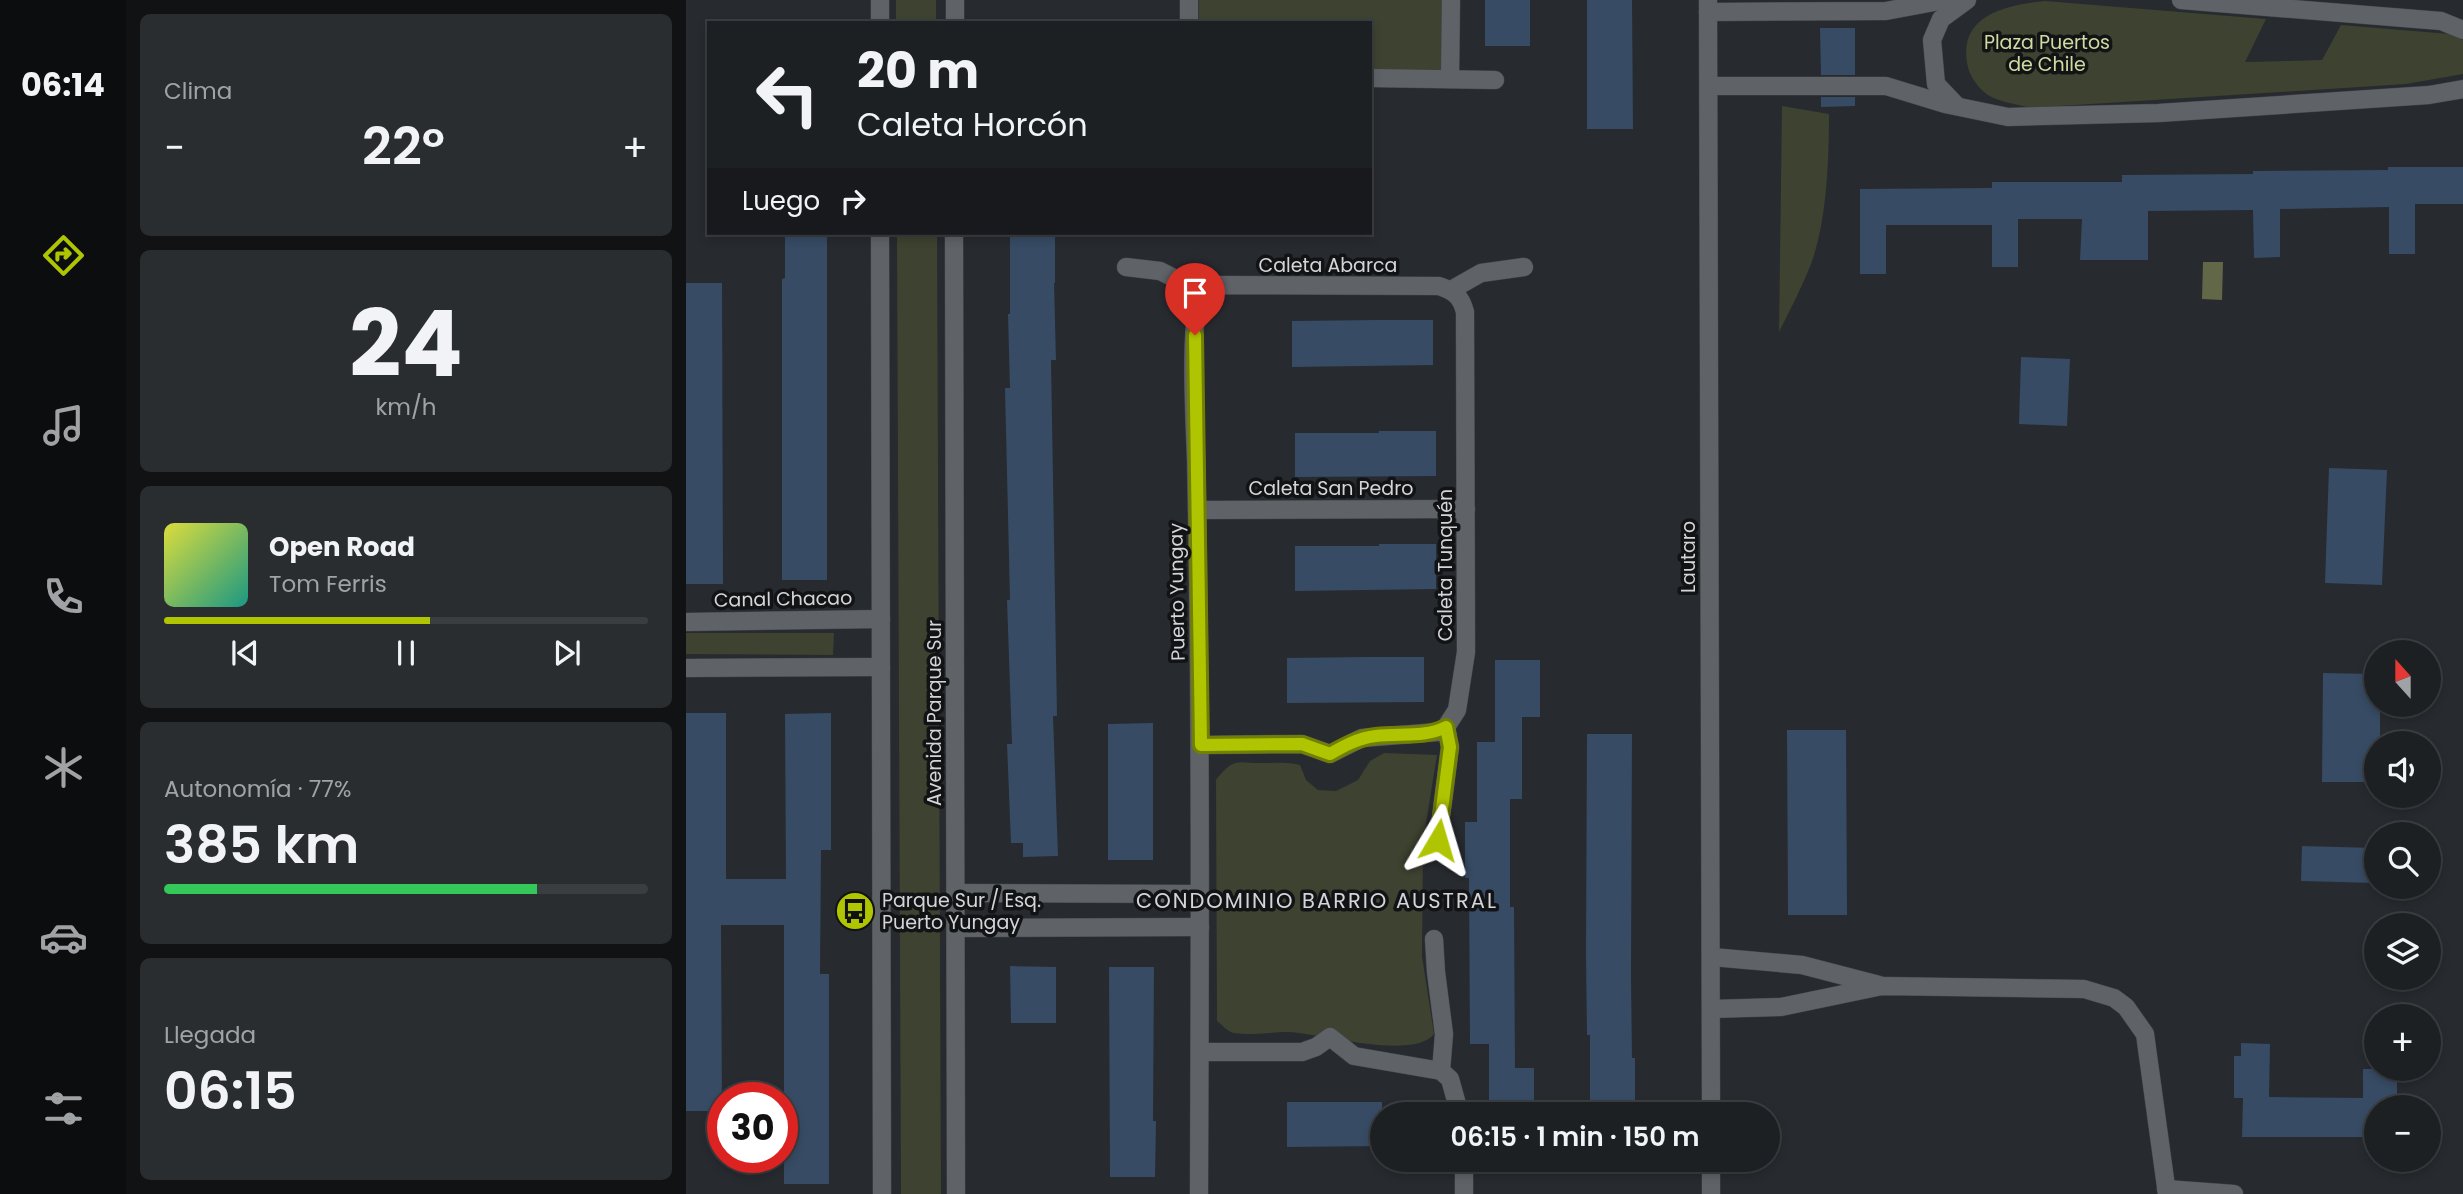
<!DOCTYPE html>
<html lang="es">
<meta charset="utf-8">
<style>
:root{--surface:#1d2023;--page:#2a2d30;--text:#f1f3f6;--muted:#a0a3a6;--line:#3b3e41;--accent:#b0c501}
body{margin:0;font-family:Poppins,sans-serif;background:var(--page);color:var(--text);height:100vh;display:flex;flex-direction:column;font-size:26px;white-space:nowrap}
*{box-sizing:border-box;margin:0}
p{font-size:23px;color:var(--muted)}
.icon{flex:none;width:38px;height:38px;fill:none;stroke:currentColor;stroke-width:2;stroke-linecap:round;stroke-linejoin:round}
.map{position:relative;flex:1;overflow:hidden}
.drawer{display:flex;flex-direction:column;gap:14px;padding:14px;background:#101213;width:560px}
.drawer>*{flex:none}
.hud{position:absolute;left:21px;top:21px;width:665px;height:214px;border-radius:0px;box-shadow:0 4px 10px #0003,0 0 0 2px var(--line);background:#1d2023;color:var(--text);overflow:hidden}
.needle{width:46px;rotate:339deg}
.fabs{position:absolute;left:1678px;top:640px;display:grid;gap:14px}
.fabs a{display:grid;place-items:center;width:77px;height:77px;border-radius:50%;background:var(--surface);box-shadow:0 4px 10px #0003,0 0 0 2px var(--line);font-size:35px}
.speed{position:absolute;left:21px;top:1082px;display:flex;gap:14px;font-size:35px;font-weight:700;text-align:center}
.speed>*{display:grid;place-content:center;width:91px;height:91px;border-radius:50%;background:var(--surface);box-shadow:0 4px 10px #0003,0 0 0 2px var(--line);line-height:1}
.speed .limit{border:10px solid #d22;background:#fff;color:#111}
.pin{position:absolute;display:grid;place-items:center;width:60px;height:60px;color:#fff;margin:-72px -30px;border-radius:50% 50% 50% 0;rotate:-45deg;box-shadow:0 0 7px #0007}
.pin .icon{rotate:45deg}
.me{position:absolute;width:77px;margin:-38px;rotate:7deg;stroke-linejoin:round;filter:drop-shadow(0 0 5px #0008)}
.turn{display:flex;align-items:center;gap:24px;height:147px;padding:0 35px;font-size:32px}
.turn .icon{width:91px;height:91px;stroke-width:2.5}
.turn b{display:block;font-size:49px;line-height:60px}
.then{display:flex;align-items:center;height:66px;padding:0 35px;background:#0003;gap:14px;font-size:26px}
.big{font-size:52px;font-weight:600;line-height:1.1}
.drawer .card{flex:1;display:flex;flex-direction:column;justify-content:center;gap:10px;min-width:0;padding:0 24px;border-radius:10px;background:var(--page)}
.drawer .dial{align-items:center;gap:0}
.dial b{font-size:91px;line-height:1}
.song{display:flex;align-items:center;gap:21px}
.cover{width:84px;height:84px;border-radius:10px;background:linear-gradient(135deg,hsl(60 70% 55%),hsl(170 70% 35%))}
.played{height:7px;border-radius:4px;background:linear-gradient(90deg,var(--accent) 55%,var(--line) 55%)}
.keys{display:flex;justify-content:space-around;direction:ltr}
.heat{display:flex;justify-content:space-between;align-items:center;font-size:38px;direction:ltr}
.charge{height:10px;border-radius:5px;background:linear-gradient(90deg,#34c759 77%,var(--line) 0)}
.trip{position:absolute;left:684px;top:1102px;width:410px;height:70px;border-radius:35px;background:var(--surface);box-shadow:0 4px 10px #0003,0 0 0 2px var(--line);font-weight:600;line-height:70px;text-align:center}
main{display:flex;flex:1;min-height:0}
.tabs{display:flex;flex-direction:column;width:126px;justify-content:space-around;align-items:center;background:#0c0d0e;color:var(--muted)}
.tabs .icon{width:49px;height:49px}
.tabs .current{color:var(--accent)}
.tabs b{font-size:32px;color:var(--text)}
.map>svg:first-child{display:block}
</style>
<main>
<nav class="tabs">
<b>06:14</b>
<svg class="icon current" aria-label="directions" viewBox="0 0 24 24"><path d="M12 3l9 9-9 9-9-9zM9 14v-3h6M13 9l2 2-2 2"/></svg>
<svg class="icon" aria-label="music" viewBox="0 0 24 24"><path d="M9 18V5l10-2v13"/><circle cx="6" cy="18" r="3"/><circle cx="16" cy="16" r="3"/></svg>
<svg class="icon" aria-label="phone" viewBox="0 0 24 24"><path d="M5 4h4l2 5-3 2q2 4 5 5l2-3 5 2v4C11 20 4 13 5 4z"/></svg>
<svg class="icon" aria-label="climate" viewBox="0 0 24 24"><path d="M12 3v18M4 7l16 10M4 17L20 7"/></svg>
<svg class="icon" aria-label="car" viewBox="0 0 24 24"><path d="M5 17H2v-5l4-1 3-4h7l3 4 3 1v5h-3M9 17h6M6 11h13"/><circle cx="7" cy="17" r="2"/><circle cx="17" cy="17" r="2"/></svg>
<svg class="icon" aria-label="filters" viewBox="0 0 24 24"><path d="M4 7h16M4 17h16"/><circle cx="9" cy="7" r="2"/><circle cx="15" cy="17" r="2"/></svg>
</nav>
<section class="drawer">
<div class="card"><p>Clima</p>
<div class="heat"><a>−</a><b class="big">22°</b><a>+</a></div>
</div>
<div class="card dial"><b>24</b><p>km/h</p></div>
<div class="card">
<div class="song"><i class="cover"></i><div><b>Open Road</b><p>Tom Ferris</p></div></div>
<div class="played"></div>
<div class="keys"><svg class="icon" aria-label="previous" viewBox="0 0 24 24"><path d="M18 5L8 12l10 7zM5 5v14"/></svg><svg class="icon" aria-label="pause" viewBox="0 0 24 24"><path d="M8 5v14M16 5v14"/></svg><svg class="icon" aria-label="next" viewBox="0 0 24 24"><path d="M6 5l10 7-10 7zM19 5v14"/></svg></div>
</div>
<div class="card"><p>Autonomía · 77%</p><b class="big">385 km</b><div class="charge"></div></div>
<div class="card"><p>Llegada</p><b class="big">06:15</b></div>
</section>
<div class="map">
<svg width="1777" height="1194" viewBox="0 0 1777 1194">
<rect width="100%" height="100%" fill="#272a2f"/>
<!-- green -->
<g fill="#3e4230">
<rect x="210" y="0" width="40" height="23"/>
<polygon points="513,0 761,0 757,79 684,78 684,23 513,23"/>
<path d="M 1359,1 L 1580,19 L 1559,62 L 1636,60 L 1655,25 L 1764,34 L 1777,40 L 1777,74 L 1720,84 L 1344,108 C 1331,104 1313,102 1302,95 C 1292,88 1283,76 1281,63 C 1273,14 1322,5 1359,1 Z"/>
<path d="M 1096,106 L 1143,114 C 1143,160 1141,221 1125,264 C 1116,287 1104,310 1093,332 Z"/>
<polygon points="211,233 251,233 255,1194 215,1194"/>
<polygon points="0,633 148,633 147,655 0,654"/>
<path d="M 698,753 L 751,755 L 737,842 L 736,956 L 748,1034 C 727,1061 634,1033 602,1032 C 585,1032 565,1036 548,1033 C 542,1032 536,1025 531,1021 L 530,780 C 549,755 553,764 579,763 C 591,763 602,762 614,765 L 620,780 L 632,790 L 650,791 L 672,780 L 684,761 Z"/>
</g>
<!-- water -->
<polygon fill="#616747" points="1517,262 1537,262 1536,300 1516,299"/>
<!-- building -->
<g fill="#374b64">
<rect x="799" y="0" width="45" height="46"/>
<polygon points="901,0 946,0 947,129 901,129"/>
<polygon points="1134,28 1169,28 1169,75 1135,75"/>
<polygon points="1135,97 1169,97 1169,106 1135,107"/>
<polygon points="1702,167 1777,167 1777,204 1729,204 1729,254 1703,254 1703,207 1594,209 1594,257 1568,258 1567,210 1462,211 1462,260 1394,260 1396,219 1332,219 1332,267 1306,267 1306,225 1200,225 1200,274 1174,274 1174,189 1306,188 1306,182 1436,182 1436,175 1567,174 1567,171 1702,170"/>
<polygon points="99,233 141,233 141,580 96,580 96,279 99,278"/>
<polygon points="324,233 369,233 369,283 368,283 370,360 365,360 371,716 367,716 372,856 337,857 337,843 325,843 321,744 326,744 321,600 324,600 319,388 324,388 322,314 324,314"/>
<polygon points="0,283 36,283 37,584 0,584"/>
<polygon points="690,320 747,320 747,365 606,367 606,321"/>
<polygon points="1335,357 1384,359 1381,426 1333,424"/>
<polygon points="693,431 750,431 750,476 609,477 609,433 693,433"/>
<polygon points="1643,468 1701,470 1696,585 1639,583"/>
<polygon points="693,544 750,544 750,589 609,591 609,546 693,546"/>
<polygon points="681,657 738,657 738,702 601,703 601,658"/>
<polygon points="809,660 854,660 854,717 836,717 836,799 824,799 824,907 828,907 829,1068 848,1068 848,1115 803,1115 803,1044 784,1044 783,878 779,878 779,822 791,822 791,742 809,742"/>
<polygon points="1637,673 1690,674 1690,705 1694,705 1694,744 1690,744 1690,782 1636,782"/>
<polygon points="0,713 40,713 40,879 100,879 99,714 145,713 145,850 135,850 134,974 143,974 143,1184 98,1184 98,925 35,925 36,1111 0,1111"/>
<polygon points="467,723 467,860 422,860 422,724"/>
<polygon points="1101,730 1160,730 1161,915 1102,915"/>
<polygon points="901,734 946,734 945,978 946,1058 949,1058 949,1115 904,1114 904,1035 901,1035 900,955"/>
<polygon points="1616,846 1690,848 1690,883 1615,881"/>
<polygon points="324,966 370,967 370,1023 325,1023"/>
<polygon points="423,967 468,967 467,1121 470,1121 469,1177 424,1177"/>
<polygon points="1555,1043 1584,1044 1583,1097 1677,1098 1677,1069 1711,1069 1711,1108 1690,1108 1690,1137 1556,1137 1557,1098 1548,1098 1548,1056 1555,1056"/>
<polygon points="601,1102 696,1102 696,1146 601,1147"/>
</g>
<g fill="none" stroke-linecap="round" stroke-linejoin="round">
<!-- street casing -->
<g stroke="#434549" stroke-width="19">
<g id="street">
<polyline points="503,0 503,23"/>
<polyline points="1022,0 1025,1115"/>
<polyline points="1495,0 1755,21 1777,30"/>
<polyline points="1022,12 1200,11 1259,0"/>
<polyline points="684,78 809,80"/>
<polyline points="764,79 765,0"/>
<polyline points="1023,86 1200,86 1259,104 1322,117 1473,113 1743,95 1777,89"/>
<polyline points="1271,106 1250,84 1246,40 1255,19 1281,0"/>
<polyline points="440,267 474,271 516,292"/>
<polyline points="765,290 795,273 838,267"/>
<polyline points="511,510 780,509"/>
<polyline points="0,622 195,619"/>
<polyline points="0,668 195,667"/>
<path d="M 515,745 L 616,744 L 644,754 L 676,738 L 752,732 L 760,727 L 771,710 L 780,652 L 779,312 C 775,296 768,291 753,286 L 534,285 L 516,292"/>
<polyline points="752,840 764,747 760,727"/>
<polyline points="270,893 514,894"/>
<polyline points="270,928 514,927"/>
<polyline points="748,939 750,972 758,1034 755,1071"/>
<polyline points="1026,957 1116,965 1193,985"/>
<polyline points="1025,1009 1095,1007 1196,986 1398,989 1428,998 1440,1007 1459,1034 1481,1194"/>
<polyline points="514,1052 616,1052 630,1047 644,1037 668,1056 755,1071 764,1079 774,1115"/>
<polyline points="778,1160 778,1194"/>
<polyline points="1480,1189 1548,1194"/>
<path d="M 513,1194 C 514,949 515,705 510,460 C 509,427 502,315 516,292"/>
<polyline points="1025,1194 1025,1160"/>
</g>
</g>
<!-- secondary casing -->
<g stroke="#434549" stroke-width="19">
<g id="secondary">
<polyline points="194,0 194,23"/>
<polyline points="269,23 269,0"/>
<polyline points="194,233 196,1194"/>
<polyline points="268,233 270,1194"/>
</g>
</g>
<!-- street -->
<use href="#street" stroke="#5f6368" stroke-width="18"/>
<!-- secondary -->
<use href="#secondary" stroke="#5f6368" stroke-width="18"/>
</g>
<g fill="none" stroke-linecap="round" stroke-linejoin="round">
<!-- route casing -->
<g stroke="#728001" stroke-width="18">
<path id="route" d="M 509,335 L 515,745 L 616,744 L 644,754 C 658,746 672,738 690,736 C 714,733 738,738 760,727 L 764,747 L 752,840"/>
</g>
<!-- route -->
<use href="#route" stroke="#b0c501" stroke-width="12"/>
</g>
<!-- icons -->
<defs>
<g id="bus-disc" transform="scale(2.0125)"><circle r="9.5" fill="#b0c501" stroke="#111315"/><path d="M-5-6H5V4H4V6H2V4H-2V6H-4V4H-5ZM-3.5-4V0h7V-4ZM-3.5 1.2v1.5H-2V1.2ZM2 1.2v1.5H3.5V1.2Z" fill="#111"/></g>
</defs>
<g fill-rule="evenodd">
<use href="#bus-disc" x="169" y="911"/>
</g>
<g text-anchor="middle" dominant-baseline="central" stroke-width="7" stroke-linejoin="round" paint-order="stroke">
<!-- park labels -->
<g font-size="19" fill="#cfdba0" stroke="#111315">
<text x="1361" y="42">Plaza Puertos<tspan x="1361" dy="22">de Chile</tspan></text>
</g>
<!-- street labels -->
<g font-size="19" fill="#d3d5d8" stroke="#111315">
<text x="642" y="265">Caleta Abarca</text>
<text x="645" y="488">Caleta San Pedro</text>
<text transform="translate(1002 557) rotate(-90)">Lautaro</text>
<text transform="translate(759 565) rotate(-90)">Caleta Tunquén</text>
<text transform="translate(491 592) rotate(-91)">Puerto Yungay</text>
<text transform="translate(97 599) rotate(-1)">Canal Chacao</text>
<text transform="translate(248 713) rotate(-90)">Avenida Parque Sur</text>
</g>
<!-- poi labels -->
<g font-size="19" fill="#d3d5d8" stroke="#111315" text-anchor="start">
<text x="196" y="900">Parque Sur / Esq.<tspan x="196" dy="22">Puerto Yungay</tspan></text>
</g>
<!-- neighbourhood labels -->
<g font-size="21" letter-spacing="2" fill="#d3d5d8" stroke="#111315">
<text x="631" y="900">CONDOMINIO BARRIO AUSTRAL</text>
</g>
</g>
</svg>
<div class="fabs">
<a><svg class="needle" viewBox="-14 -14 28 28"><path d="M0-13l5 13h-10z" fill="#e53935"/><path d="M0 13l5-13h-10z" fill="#a0a3a6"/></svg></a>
<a><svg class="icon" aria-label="sound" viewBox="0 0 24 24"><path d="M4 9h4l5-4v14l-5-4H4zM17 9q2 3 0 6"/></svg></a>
<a><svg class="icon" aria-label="search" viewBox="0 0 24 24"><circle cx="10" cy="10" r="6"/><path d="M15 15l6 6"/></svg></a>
<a><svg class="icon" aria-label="layers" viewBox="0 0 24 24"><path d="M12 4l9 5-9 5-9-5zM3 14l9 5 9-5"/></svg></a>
<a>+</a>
<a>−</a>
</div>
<div class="speed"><div class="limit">30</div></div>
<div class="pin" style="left:509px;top:335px;background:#d93025"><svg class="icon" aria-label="arrive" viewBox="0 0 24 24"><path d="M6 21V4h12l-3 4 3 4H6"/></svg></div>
<svg class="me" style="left:752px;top:840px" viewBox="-20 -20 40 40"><path d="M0-17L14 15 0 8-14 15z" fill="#b0c501" stroke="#fff" stroke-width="4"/></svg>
<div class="trip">06:15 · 1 min · 150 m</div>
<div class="hud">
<div class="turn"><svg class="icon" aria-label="left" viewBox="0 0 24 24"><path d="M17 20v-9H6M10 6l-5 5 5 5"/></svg><div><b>20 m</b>Caleta Horcón</div></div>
<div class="then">Luego<svg class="icon" aria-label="right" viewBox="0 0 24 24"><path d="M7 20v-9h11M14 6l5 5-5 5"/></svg></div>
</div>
</div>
</main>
